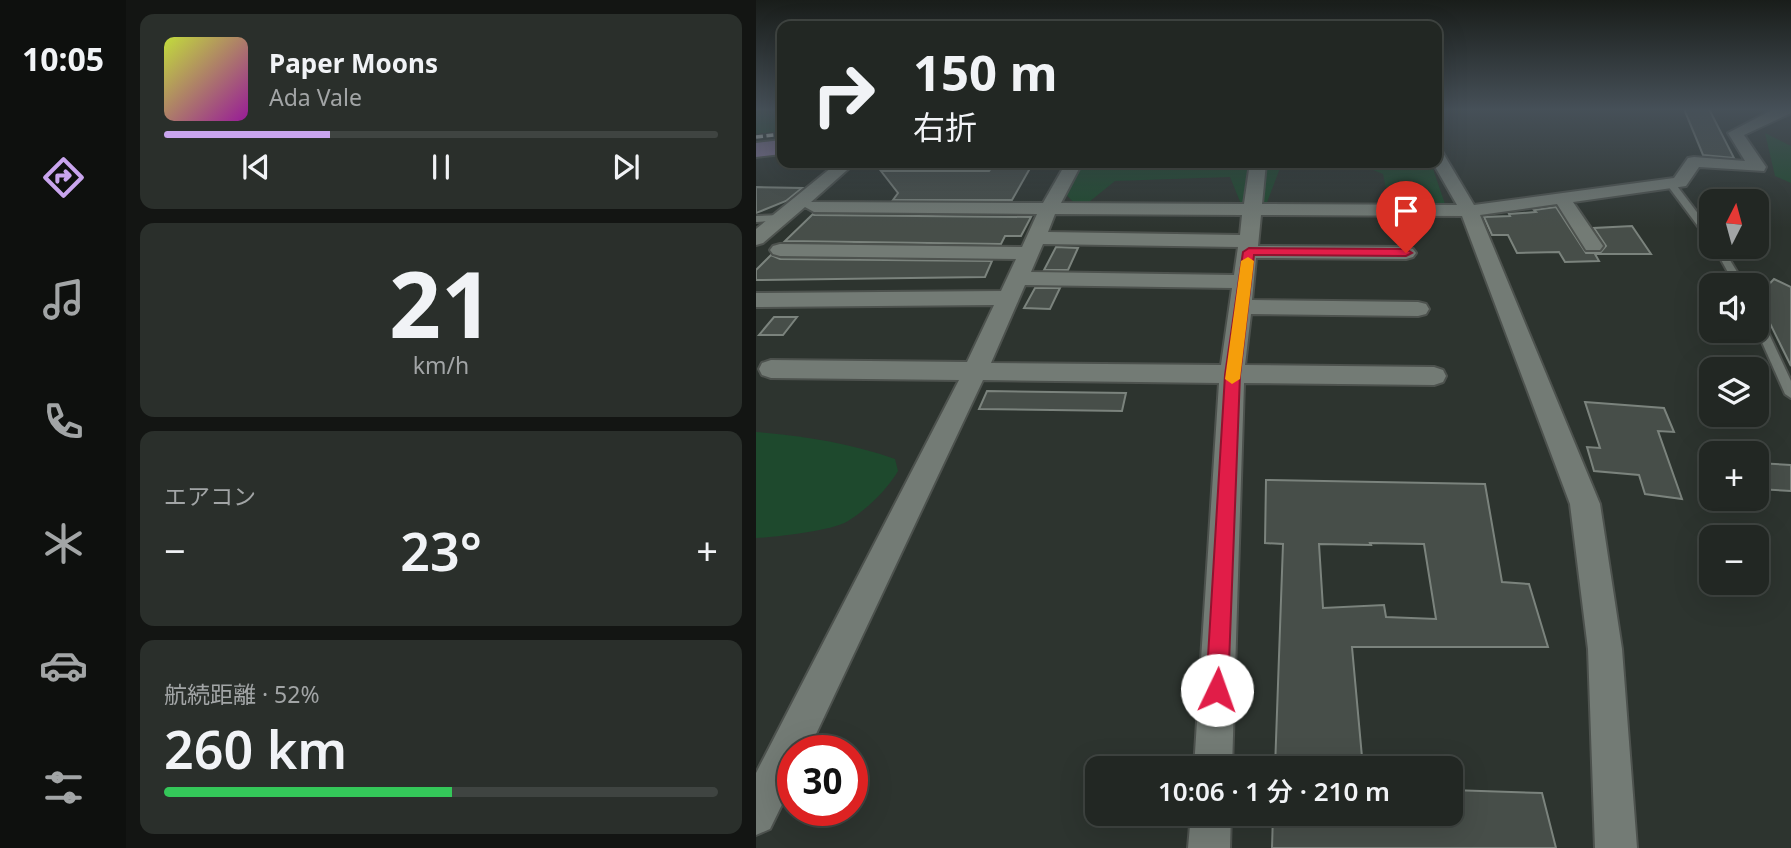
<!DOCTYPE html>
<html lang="ja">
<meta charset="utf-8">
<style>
:root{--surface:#222723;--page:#2a2f2b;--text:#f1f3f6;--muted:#a2a5a6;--line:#3f4441;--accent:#c9a5ee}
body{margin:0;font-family:"Noto Sans","Noto Sans JP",sans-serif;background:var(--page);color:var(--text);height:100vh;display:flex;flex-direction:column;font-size:26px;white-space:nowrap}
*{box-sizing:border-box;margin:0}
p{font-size:23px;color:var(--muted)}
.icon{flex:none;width:38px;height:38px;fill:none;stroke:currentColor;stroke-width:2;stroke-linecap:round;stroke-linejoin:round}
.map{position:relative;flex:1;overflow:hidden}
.drawer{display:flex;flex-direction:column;gap:14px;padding:14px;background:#131513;width:630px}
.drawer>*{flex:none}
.banner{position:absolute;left:21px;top:21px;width:665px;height:147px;border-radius:14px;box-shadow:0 7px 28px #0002,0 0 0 2px var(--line);background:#222723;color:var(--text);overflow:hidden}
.needle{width:46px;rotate:6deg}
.buttons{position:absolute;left:943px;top:189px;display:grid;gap:14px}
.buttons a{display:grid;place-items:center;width:70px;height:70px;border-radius:14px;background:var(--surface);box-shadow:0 7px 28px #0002,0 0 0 2px var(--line);font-size:35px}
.speed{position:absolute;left:21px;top:735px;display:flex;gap:14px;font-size:35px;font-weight:700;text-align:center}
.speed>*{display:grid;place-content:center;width:91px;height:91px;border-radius:50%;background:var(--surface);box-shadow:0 7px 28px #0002,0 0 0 2px var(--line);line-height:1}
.speed .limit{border:10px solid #d22;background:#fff;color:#111}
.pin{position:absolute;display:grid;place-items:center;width:60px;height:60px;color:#fff;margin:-72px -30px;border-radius:50% 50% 50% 0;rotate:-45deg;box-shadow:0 0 7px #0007}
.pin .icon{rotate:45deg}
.me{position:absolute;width:77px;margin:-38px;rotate:3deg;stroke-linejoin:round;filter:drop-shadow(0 0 5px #0008)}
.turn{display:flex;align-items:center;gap:24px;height:147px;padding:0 21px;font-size:32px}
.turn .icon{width:91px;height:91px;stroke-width:2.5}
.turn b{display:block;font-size:49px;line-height:60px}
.big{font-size:52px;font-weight:600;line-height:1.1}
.drawer .card{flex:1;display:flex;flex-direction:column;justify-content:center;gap:10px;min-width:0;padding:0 24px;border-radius:14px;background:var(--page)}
.drawer .dial{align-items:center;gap:0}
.dial b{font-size:91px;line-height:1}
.song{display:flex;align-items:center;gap:21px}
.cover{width:84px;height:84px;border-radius:10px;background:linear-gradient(135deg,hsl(70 70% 55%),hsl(300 70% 35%))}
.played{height:7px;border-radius:4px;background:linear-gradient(90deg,var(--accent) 30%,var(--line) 30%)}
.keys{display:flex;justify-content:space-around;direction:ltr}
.heat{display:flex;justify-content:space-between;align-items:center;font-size:38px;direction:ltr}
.charge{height:10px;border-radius:5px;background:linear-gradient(90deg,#34c759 52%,var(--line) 0)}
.trip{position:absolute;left:329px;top:756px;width:378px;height:70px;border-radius:14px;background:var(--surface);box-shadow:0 7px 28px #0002,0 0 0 2px var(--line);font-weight:600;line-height:70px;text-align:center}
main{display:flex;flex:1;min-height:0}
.tabs{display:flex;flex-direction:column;width:126px;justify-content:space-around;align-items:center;background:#0e100e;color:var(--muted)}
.tabs .icon{width:49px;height:49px}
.tabs .selected{color:var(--accent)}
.tabs b{font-size:32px;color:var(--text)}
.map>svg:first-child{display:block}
</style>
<main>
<nav class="tabs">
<b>10:05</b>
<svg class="icon selected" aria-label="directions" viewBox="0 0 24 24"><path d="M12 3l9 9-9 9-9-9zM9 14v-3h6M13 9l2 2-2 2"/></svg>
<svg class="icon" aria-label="music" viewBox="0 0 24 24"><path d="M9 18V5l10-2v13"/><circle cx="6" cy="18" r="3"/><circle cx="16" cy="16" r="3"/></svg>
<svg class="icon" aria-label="phone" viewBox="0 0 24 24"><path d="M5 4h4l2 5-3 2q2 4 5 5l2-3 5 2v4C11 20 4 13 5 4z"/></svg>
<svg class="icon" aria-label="climate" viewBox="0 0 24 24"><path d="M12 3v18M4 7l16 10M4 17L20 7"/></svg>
<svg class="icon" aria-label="car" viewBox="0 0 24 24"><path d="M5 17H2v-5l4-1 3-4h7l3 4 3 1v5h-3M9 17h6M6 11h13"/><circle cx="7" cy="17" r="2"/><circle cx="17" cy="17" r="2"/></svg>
<svg class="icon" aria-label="filters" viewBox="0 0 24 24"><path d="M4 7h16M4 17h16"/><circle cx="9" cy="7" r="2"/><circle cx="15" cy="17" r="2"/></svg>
</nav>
<section class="drawer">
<div class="card">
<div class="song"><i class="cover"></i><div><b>Paper Moons</b><p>Ada Vale</p></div></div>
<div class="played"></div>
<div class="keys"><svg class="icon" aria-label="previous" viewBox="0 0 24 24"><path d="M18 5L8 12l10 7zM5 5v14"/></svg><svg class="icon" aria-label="pause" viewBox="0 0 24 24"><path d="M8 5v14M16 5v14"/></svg><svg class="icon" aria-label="next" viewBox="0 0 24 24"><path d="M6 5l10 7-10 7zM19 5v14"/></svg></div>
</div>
<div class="card dial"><b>21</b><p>km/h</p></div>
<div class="card"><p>エアコン</p>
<div class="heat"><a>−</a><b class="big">23°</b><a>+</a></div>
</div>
<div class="card"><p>航続距離 · 52%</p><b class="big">260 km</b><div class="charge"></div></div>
</section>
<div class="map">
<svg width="1035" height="848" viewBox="0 0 1035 848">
<rect width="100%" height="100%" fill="#2d342f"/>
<!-- green -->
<g fill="#1e492d">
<polygon points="0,109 26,109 26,131 0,134"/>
<polygon points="1009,133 1035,146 1035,183 1019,176"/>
<polygon points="321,163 526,163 510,205 485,204 474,177 359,181 333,202 319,204 304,188"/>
<polygon points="600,163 675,163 690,207 665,211 633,204 627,174"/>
<path d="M 0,432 C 49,436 93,443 139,459 L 142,471 C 130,491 111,509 92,521 C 76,531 20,537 0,538 Z"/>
</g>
<!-- building -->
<g fill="#474e49" stroke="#7b837d" stroke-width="2" fill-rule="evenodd">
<polygon points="928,109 953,109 978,158 947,155"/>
<polygon points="239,163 277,163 256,200 137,200 142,193 125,171 233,171"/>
<polygon points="0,187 46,188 30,201 0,213"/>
<polygon points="800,207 830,253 844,253 850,246 838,228 876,226 895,254 839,254 843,261 809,262 803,252 761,253 752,235 736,235 728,217 754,216 753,214 780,212 778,210"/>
<polygon points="57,214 58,215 275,217 265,236 249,236 245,244 29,241"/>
<polygon points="300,247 322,248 312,270 288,270"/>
<polygon points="15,255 24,259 236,261 229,277 0,280 0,270"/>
<polygon points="1018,279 1035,287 1035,366 1001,297"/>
<polygon points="279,288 304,288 294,309 268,308"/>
<polygon points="18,317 41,317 27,335 3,335"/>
<polygon points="231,391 370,393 366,411 223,409"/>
<polygon points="829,402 908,408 918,432 902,431 926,499 889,494 883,475 838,471 831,447 844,448"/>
<polygon points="1001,463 1035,465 1035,491 1001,489"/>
<path d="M 510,480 L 729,484 L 746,582 L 773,584 L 792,647 L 596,647 L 607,768 L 519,768 L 527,544 L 509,543 ZM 614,543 L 668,544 L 680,619 L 630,617 L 628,605 L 567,608 L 563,544 L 615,545 Z"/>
<polygon points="695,790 786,793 800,848 516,848 517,814 695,814"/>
</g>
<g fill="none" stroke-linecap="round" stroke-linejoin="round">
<!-- lane casing -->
<g stroke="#4d524e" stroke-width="4">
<g id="lane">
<polygon points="912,182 918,182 956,232 956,242 953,241 912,186"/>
<polygon points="25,215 29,218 28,220 0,222 0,216"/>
<polygon points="958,247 966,247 989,285 979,285"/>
<polygon points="1001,316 1006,319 1035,381 1035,398 1029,394 1001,331"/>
</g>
</g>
<!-- street casing -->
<g stroke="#4d524e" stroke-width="4">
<g id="street">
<path d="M 1018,109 L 1035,109 L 1035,113 L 988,135 L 1010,167 L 1008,171 L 943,167 L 930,186 L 817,202 L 847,246 L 844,250 L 830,250 L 801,204 L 724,215 L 844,504 L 866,649 L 881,848 L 839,848 L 832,649 L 814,504 L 706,216 L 505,215 L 502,246 L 650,247 L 657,249 L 660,253 L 657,257 L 650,259 L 500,258 L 496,300 L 662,302 L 670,304 L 673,309 L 670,314 L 662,316 L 495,314 L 489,365 L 678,367 L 687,370 L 690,376 L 687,382 L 678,385 L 488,383 L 476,768 L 438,768 L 463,383 L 227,380 L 52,751 L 37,751 L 37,782 L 14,829 L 0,835 L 0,773 L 203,380 L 15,378 L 6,375 L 3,369 L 6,363 L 15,360 L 211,362 L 238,305 L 0,307 L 0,293 L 245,291 L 260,259 L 24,256 L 17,254 L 14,250 L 17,246 L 24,244 L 266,247 L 281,214 L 58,212 L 49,207 L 7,243 L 0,245 L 0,229 L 81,163 L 99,163 L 55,202 L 287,203 L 310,163 L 326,163 L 305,203 L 488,204 L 494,163 L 510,163 L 506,204 L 701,205 L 677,163 L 681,163 L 681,151 L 687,153 L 718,205 L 918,178 L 932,158 L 938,157 L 989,161 L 972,133 ZM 299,214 L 486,215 L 484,235 L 292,232 ZM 287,244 L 482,247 L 478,275 L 275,272 ZM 269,285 L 476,288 L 465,365 L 235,363 Z"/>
<polygon points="435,814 475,814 474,848 432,848"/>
</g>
</g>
<!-- primary casing -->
<g stroke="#4d524e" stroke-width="4">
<polygon id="primary" points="26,140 26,154 0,157 0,143"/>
</g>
<!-- lane -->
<use href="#lane" fill="#737b75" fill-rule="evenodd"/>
<!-- street -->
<use href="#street" fill="#737b75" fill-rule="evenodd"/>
<!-- primary -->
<use href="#primary" fill="#8d7aa3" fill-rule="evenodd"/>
<!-- rail -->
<polyline stroke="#d7dcd8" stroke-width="3.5" stroke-dasharray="7 3.5" stroke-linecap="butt" points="0,137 26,134"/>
</g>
<!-- sky -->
<linearGradient id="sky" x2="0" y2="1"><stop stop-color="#191d1a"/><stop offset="0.48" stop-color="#465058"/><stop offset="1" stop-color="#465058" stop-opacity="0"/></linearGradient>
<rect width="1035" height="228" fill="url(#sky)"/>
<!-- route -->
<polygon fill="#e11d48" stroke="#92132f" stroke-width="2" points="493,248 650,249 656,253 650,256 498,255 484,375 472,690 469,697 461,701 453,697 450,690 469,375 487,252"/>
<!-- slow -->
<polygon fill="#f59e0b" points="492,257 498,261 484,379 476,384 469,379 485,261"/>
</svg>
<div class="buttons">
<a><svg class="needle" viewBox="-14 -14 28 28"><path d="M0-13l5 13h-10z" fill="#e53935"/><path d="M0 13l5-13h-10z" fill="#a2a5a6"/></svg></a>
<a><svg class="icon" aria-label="sound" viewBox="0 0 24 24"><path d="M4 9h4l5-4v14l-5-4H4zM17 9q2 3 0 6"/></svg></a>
<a><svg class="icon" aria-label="layers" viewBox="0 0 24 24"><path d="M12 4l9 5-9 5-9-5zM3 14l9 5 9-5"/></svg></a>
<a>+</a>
<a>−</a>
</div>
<div class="speed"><div class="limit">30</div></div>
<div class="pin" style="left:650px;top:253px;background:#d93025"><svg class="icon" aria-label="arrive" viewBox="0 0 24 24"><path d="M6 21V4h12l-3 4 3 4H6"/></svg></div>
<svg class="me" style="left:461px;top:690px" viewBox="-20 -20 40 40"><circle r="19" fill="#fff"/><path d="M0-13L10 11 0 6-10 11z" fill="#e11d48"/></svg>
<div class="trip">10:06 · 1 分 · 210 m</div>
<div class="banner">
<div class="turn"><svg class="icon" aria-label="right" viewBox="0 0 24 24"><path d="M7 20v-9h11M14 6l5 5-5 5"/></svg><div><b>150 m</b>右折</div></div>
</div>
</div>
</main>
